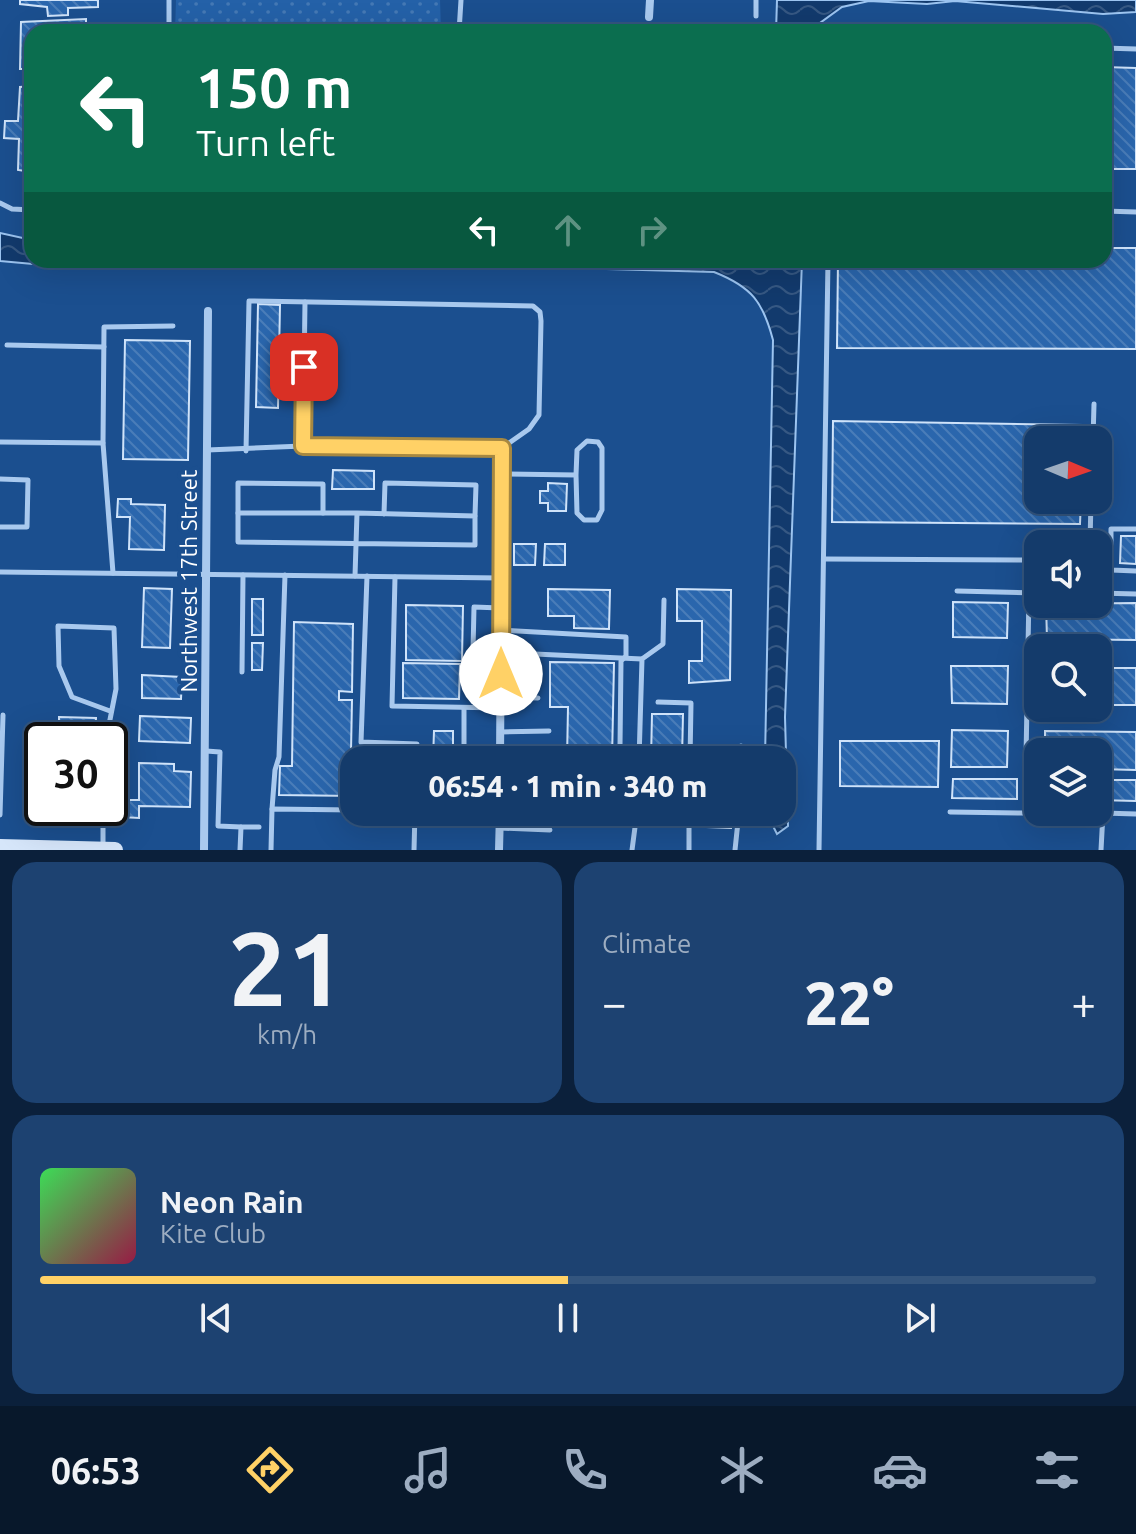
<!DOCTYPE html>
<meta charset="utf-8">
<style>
:root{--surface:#143b6b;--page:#1d4271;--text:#f1f3f6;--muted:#9dadc1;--line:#33557e;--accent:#ffd166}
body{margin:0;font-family:Ubuntu,sans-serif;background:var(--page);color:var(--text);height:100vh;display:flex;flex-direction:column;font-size:30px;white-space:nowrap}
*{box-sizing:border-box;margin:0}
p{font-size:26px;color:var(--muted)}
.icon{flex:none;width:44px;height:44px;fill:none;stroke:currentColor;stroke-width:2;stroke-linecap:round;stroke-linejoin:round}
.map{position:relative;height:850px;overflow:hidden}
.drawer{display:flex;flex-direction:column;gap:12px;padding:12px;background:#0b203b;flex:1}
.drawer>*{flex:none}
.guide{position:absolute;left:24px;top:24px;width:1088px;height:244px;border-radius:24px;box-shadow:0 8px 32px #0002,0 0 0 2px var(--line);background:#0b6e4f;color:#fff;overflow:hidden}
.needle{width:52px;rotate:92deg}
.buttons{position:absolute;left:1024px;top:426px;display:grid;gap:16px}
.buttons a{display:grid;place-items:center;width:88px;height:88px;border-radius:16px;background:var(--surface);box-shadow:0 8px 32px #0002,0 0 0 2px var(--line);font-size:40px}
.speed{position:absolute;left:24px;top:722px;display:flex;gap:16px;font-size:40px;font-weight:700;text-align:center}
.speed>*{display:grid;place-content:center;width:104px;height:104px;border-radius:50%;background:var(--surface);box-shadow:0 8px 32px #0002,0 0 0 2px var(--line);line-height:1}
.speed .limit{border:4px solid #111;border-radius:12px;background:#fff;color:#111}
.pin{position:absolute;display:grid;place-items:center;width:68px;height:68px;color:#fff;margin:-34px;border-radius:16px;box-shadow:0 4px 12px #0006}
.me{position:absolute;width:88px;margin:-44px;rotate:0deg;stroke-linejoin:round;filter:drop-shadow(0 0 6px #0008)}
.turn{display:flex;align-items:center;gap:28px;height:168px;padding:0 40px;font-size:36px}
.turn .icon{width:104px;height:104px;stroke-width:2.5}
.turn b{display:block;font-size:56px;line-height:68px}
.lanes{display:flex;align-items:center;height:76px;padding:0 40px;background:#0003;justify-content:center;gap:40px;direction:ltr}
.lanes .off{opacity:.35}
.big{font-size:60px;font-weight:800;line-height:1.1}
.drawer .card{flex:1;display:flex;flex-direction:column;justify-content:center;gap:12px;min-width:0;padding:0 28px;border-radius:24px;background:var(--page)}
.drawer .dial{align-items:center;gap:0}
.dial b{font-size:104px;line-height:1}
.song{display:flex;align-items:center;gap:24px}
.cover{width:96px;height:96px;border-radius:12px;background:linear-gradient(135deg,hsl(130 70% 55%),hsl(340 70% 35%))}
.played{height:8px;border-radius:4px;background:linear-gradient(90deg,var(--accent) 50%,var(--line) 50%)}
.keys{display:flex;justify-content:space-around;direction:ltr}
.heat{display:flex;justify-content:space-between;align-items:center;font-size:44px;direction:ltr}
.drawer .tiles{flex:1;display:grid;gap:12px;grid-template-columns:1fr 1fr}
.card:last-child{grid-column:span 2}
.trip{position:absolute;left:340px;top:746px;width:456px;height:80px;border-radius:24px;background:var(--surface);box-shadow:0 8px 32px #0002,0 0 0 2px var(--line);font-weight:800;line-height:80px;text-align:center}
.menu{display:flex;height:128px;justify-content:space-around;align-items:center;background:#08182b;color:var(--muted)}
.menu .icon{width:56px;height:56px}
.menu .current{color:var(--accent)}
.menu b{font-size:36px;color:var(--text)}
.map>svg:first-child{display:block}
</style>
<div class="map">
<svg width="1136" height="850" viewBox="0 0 1136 850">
<defs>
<pattern id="grass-dots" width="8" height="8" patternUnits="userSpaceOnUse" patternTransform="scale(2)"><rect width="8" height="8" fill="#2461a8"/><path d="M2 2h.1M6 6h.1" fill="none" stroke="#4579b5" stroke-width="1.8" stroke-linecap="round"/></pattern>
<pattern id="water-waves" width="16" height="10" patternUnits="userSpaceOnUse" patternTransform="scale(2)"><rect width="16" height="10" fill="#123a6d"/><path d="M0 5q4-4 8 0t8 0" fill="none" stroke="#365883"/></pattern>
<pattern id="building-back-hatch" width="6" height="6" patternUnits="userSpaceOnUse" patternTransform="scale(2)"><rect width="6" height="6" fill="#2a66ad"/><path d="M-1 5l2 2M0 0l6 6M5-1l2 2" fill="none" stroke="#4a7db9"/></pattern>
</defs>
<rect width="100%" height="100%" fill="#1b4f8f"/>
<!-- grass -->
<polygon fill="url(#grass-dots)" points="176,0 440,0 441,32 175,32"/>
<!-- water -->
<g fill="url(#water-waves)" stroke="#9cc4f0" stroke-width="2">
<polygon points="777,0 1136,0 1136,12 1103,14 955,1 927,4 869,1 842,7 820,23 816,32 776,32"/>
<path d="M 0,233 L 32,240 L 32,260 L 802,260 L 785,717 L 788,826 L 777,834 L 766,812 L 782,812 L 782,760 L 765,760 L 773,340 C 763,302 752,287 714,272 L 423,264 L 44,265 L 0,261 Z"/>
</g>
<!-- building -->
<g fill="url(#building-back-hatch)" stroke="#cfe3fa" stroke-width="2">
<polygon points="20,0 98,0 98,7 68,8 68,15 48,16 47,7 20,4"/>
<polygon points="86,19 86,32 32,32 32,69 20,69 21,22"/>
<polygon points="1104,67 1136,68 1136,169 1104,169"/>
<polygon points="32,86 32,172 18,170 19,139 4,138 5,121 18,121 20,87"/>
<polygon points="1104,248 1136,248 1136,349 837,348 838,260 1104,260"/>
<polygon points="258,304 280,305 278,408 256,407"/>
<polygon points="125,340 190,341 188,460 123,459"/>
<polygon points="833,421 1082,425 1082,440 1038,440 1038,500 1081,500 1080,524 832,522"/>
<polygon points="333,470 374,471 374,489 332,489"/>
<polygon points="548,483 567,484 566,511 548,511 548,503 540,503 540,491 548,491"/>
<polygon points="118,499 131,499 131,504 165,505 164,550 129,549 130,517 117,517"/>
<polygon points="1121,536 1136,536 1136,564 1120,563"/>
<polygon points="514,544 536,544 535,565 514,565"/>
<polygon points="545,544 565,544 565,565 544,565"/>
<polygon points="144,588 172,589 170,648 142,647"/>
<polygon points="548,589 610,590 609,629 574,628 574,616 548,616"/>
<polygon points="677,589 731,590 730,680 689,683 689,661 702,661 702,621 677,621"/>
<rect x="252" y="599" width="11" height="36"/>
<polygon points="953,602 1008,603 1007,638 953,637"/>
<polygon points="1136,603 1136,640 1047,639 1046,604"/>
<polygon points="406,605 463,606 462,661 406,660"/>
<polygon points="294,622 353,624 352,692 339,691 339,700 352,700 351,751 409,752 409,760 354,760 354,796 279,795 280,766 292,766"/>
<polygon points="252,643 263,643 262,670 252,670"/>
<polygon points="550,662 614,663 612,760 567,760 568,707 550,707"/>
<polygon points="403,663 460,664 459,699 403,698"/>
<polygon points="951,666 1008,666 1007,704 952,703"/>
<rect x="1098" y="668" width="38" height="37"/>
<polygon points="142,675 182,677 181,699 142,698"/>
<polygon points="652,714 683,714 682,760 651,760"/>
<polygon points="140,716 191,718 190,743 139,741"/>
<polygon points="59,717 96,718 95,740 59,740"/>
<polygon points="952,730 1008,731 1007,767 951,767"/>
<polygon points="434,731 453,731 453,757 459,760 433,760"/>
<polygon points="1045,731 1136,732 1136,770 1098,769 1098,752 1045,752"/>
<polygon points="840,741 939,741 938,787 840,786"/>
<polygon points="518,749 564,750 563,760 518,760"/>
<polygon points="720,754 729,754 728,759 733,760 708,760 720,759"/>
<polygon points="139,763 174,764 174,771 191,772 190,807 139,806 139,818 121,817 121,800 139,800"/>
<polygon points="953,779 1017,779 1017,799 952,798"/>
<polygon points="1035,779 1038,779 1038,800 1034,800"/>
<polygon points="1098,780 1136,780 1136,801 1098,800"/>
<rect x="527" y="812" width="36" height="2"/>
<polygon points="567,812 599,812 599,825 566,824"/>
<polygon points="650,812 682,812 682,823 650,822"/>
<polygon points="707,812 732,812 731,828 707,827"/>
</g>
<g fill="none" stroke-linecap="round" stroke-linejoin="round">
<!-- service -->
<g stroke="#a9c9ee" stroke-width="5">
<polyline points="756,0 756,16"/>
<polyline points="169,32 169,0"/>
<polyline points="459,32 461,0"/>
<polyline points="1104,48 1136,49"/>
<polyline points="0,203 12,209 32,210"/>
<polyline points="1104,211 1136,212"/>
<polyline points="7,345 104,347"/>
<polyline points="1093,440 1094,404"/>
<polyline points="0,442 103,443 104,327 173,326"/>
<polyline points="103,443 113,573"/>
<polyline points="303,446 305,302"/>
<polyline points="207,450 303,446 502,448 502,474 576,475 577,513 584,520 597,520 602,510 602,448 598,442 587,441 577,450 576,475"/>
<polyline points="246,451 249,301 533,306 540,312 541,321 539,415 529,429 502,448"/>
<polyline points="0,479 28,480 27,527 0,527"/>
<polyline points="238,513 238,483 323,484 323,513"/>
<polyline points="384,514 385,483 476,485 475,516"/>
<polyline points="1136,529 1111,529 1111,570 1136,571"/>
<polyline points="1090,544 1091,500"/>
<polyline points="825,559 1038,560"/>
<polyline points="0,572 501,578"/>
<polyline points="355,576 357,513 475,516 475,545 238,542 238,513 357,513"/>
<polyline points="367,576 361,742 417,744 417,760"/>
<polyline points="395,577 392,706 501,708"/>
<polyline points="957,591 1038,593"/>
<polyline points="1029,593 1025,813 1103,813"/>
<polyline points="1098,593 1136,594"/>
<polyline points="500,608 474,607 473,651 642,659"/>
<polyline points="501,630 626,637 626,656 621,661 620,745"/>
<polyline points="242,672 243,575"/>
<polyline points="501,697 538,698"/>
<polyline points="658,702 691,703 690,760"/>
<polyline points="501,732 549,731"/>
<polyline points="106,740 116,689 114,628 58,626 59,666 72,697 110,711"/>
<polyline points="206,751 220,752 218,826 241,827"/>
<polyline points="464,760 464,708"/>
<polyline points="639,760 642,659 663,644 664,600"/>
<polyline points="741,760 741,746"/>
<polyline points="272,809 275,770 279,757 285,575"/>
<polyline points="400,812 415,812 414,850"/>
<polyline points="436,812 500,813"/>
<polyline points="950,812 1025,813"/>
<polyline points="0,815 3,715"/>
<polyline points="500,828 550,830"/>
<polyline points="103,845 103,808"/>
<polyline points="240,850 241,827 259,827"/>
<polyline points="271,850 272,809 354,810"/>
<polyline points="632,850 637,812"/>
<polyline points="689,850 689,812"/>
<polyline points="735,850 739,812"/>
<polyline points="819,850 828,260"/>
<polyline points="1101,850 1103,813 1136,814"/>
</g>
<!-- minor -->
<g stroke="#a9c9ee" stroke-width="8">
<polyline points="649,17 650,0"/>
<polyline points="500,760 502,474"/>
<polyline points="204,850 208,311"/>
<polyline points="499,850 500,812"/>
</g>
<!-- secondary -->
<polyline stroke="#d6e6fa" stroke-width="16" points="0,847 115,850"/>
</g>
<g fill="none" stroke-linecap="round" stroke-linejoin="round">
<!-- route casing -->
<g stroke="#a68842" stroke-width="20">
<polyline id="route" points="304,367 303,446 502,448 501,674"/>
</g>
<!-- route -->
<use href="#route" stroke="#ffd166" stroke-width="14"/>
</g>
<g text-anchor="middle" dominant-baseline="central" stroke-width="8" stroke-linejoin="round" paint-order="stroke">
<!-- street labels -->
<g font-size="22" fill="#fff" stroke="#1b4f8f">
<text transform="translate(188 581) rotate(-90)">Northwest 17th Street</text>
</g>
</g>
</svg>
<div class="buttons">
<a><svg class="needle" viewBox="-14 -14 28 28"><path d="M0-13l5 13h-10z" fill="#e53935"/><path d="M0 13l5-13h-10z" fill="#9dadc1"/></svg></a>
<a><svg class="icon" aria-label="sound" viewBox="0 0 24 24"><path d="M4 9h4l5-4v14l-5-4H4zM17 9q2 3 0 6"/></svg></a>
<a><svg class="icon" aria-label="search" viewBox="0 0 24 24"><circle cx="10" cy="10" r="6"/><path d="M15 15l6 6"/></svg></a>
<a><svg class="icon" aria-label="layers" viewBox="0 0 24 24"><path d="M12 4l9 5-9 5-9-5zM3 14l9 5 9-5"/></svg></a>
</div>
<div class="speed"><div class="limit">30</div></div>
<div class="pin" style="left:304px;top:367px;background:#d93025"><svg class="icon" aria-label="arrive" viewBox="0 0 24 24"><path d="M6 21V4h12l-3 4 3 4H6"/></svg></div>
<svg class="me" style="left:501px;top:674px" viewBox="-20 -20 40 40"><circle r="19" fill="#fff"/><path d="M0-13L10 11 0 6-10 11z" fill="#ffd166"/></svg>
<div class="trip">06:54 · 1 min · 340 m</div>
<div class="guide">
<div class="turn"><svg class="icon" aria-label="left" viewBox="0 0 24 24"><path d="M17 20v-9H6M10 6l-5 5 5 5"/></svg><div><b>150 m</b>Turn left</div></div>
<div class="lanes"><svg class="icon" aria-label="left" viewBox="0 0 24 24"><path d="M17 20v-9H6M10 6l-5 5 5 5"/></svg><svg class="icon off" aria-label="ahead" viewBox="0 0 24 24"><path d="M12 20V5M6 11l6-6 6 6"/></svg><svg class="icon off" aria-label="right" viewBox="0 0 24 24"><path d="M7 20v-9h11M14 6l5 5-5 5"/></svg></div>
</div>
</div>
<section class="drawer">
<div class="tiles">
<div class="card dial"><b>21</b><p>km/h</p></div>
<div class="card"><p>Climate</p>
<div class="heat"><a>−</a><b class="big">22°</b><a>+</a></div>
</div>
<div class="card">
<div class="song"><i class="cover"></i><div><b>Neon Rain</b><p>Kite Club</p></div></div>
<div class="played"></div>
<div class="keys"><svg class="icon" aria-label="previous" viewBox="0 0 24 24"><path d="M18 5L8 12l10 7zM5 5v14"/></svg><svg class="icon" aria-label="pause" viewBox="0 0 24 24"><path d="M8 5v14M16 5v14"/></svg><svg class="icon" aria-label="next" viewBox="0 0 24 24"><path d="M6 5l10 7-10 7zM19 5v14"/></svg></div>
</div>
</div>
</section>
<nav class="menu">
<b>06:53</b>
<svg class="icon current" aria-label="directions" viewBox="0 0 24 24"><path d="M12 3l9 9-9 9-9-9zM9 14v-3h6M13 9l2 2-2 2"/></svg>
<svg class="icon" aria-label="music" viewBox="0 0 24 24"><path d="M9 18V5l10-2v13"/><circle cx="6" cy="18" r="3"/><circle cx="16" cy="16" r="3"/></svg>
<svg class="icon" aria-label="phone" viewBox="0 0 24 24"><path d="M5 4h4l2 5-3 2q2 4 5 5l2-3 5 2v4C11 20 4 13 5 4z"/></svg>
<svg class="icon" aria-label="climate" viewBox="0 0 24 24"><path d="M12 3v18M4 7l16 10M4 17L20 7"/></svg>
<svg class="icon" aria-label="car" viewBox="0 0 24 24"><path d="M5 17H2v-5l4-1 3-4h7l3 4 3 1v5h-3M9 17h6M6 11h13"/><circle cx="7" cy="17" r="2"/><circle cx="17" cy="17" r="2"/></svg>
<svg class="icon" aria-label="filters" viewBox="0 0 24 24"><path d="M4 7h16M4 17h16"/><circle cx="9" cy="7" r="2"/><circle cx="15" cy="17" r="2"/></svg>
</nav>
